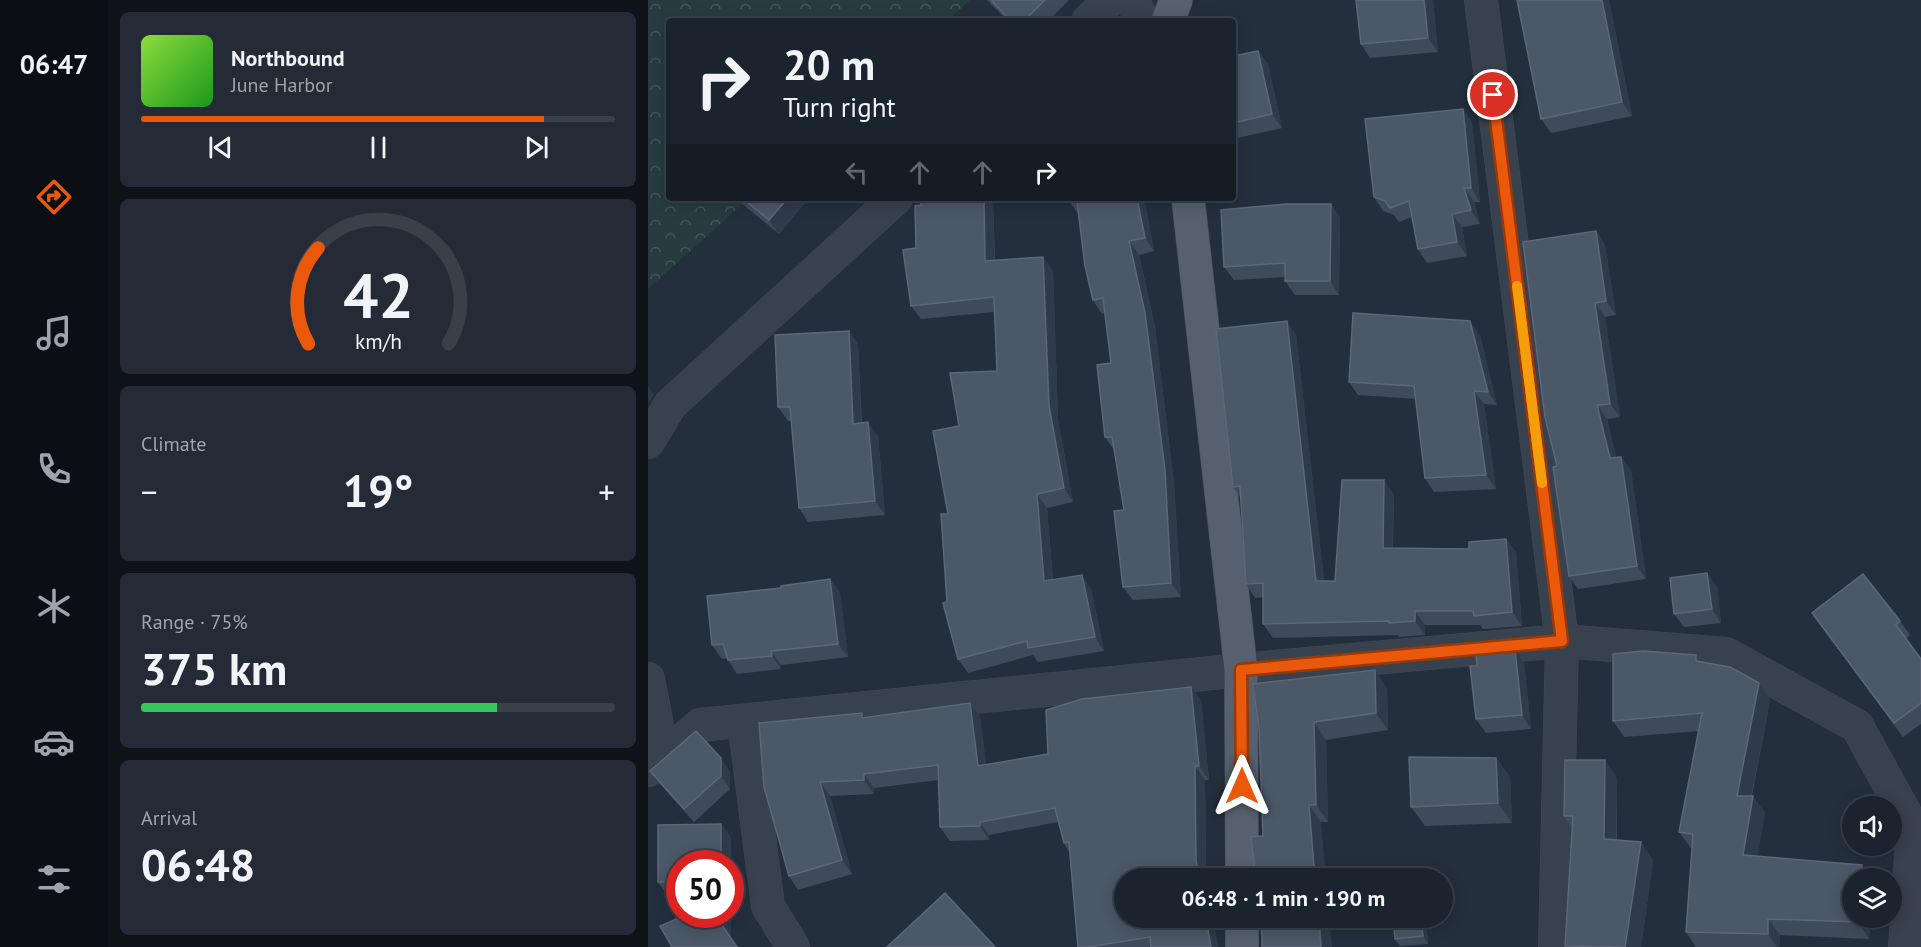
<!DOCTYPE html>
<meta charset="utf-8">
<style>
:root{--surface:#1b232e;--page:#242b36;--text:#f1f3f6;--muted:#a0a4aa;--line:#39404a;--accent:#ea580c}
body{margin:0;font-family:"PT Sans",sans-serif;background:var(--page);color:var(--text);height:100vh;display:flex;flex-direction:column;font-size:22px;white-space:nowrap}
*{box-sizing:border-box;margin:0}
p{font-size:20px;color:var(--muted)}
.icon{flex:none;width:33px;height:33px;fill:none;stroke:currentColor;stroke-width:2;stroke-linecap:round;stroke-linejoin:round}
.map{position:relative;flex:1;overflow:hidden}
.drawer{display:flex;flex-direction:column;gap:12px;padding:12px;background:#0f1319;width:540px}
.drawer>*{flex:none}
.hud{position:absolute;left:18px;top:18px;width:570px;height:183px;border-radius:6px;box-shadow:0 3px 15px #0003,0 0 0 2px var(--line);background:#1b232e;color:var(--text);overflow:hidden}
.fabs{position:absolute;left:1194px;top:796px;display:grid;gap:12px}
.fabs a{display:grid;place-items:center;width:60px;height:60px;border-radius:50%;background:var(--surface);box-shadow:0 3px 15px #0003,0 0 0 2px var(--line);font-size:30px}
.speed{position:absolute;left:18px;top:850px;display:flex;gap:12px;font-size:30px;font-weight:700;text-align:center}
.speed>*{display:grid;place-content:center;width:78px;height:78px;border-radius:50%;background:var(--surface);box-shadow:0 3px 15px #0003,0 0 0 2px var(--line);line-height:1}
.speed .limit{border:9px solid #d22;background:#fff;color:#111}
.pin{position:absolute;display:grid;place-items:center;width:51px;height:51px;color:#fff;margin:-26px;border:3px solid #fff;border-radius:50%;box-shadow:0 2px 6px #0007}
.me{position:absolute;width:66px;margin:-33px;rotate:0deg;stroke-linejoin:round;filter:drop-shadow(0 0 4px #0008)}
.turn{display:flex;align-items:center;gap:21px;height:126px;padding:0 18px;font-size:27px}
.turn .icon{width:78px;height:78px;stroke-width:2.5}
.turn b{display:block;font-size:42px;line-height:51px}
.lanes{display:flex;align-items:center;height:57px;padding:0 18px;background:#0003;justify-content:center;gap:30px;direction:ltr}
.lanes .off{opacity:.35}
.big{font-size:45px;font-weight:600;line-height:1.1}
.drawer .widget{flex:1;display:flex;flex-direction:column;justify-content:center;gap:9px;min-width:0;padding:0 21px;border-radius:9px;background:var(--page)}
.drawer .dial{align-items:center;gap:0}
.dial svg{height:156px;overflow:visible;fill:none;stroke:var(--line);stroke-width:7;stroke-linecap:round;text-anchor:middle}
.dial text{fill:var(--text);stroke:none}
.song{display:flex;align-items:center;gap:18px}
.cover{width:72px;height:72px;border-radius:9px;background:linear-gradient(135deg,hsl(90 70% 55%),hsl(120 70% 35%))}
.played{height:6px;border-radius:3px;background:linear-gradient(90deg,var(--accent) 85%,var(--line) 85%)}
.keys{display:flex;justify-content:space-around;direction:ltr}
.heat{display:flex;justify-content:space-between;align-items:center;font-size:33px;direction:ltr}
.charge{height:9px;border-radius:4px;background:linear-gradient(90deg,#34c759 75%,var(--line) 0)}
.trip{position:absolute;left:466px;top:868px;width:339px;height:60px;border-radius:30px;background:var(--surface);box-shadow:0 3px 15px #0003,0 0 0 2px var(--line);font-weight:600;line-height:60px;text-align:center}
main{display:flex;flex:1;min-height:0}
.menu{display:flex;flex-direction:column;width:108px;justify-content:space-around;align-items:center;background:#0b0e12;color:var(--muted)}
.menu .icon{width:42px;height:42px}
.menu .active{color:var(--accent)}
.menu b{font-size:27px;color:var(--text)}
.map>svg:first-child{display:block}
</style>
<main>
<nav class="menu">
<b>06:47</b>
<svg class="icon active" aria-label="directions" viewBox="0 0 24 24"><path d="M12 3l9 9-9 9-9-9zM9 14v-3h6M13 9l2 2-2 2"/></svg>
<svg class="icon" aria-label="music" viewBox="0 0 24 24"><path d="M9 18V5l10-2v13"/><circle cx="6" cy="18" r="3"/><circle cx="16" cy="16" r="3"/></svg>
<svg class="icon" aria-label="phone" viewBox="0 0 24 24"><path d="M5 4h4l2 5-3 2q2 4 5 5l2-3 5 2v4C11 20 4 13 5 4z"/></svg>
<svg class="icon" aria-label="climate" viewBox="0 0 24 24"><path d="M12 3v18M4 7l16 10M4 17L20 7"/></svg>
<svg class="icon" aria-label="car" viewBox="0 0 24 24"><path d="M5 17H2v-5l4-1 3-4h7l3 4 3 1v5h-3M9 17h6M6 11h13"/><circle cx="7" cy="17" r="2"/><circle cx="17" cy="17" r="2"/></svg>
<svg class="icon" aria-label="filters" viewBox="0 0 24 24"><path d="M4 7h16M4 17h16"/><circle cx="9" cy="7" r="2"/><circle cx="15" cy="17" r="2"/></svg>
</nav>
<section class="drawer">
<div class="widget">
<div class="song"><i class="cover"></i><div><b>Northbound</b><p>June Harbor</p></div></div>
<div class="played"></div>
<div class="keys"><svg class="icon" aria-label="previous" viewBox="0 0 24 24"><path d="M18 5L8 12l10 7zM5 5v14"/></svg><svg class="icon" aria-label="pause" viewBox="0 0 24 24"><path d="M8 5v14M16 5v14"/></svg><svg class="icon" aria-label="next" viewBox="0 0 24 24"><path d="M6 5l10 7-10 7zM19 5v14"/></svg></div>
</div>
<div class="widget dial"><svg viewBox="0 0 100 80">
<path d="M14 69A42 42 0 1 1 86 69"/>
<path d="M14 69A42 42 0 0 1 19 20" stroke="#ea580c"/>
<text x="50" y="56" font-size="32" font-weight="700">42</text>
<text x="50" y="72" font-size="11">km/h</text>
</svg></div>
<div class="widget"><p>Climate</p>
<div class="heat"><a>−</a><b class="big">19°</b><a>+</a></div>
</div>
<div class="widget"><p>Range · 75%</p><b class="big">375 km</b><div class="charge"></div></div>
<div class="widget"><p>Arrival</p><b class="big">06:48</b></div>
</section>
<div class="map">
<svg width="1273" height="947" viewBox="0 0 1273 947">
<defs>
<pattern id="forest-crowns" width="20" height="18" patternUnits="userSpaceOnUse" patternTransform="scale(1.5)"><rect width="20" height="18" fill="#263c3f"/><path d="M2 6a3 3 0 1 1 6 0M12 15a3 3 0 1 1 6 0" fill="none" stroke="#435659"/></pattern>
</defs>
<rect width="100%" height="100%" fill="#242f3e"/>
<!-- forest -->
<polygon fill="url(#forest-crowns)" points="0,0 322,0 299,21 21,21 21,198 101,198 0,289"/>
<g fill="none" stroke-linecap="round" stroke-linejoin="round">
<!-- minor casing -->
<g stroke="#414a57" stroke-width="34">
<g id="minor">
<polyline points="484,0 495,21"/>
<polyline points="833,0 914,641 907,947"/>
<polyline points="440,21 462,0"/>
<polyline points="0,442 22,405 248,198"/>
<polyline points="0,679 15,756 0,754"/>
<polyline points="96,721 120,906 145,947"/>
<polyline points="0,770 52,725 593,670 914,641 1078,654 1209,726 1265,828 1257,947"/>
</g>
</g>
<!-- major casing -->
<g stroke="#414a57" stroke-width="34">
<g id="major">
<polyline points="520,21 528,0"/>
<polyline points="540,198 593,670 594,879"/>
<polyline points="594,918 594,947"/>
</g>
</g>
<!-- minor -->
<use href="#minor" stroke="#38414e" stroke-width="33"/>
<!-- major -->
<use href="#major" stroke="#56606e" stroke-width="33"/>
</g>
<!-- wall -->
<g fill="#3f4b5c">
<polygon points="339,0 421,0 400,21 360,21"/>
<polygon points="785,0 790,52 722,58 713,44"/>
<polygon points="961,0 984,116 903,133 893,119"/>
<polygon points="610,51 620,64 634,128 585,139 585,56"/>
<polygon points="824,122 832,202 826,202 832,224 814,227 819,256 779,263 770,249 764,217 751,222 746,215 735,211 726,197"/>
<polygon points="87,198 161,198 131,234"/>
<polygon points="273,198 345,198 347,260 405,270 410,420 425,502 399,508 405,580 443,589 456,651 390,662 385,655 320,673 310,659 299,602 300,514 311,426 349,371 347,312 273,319 263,306"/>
<polygon points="421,198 496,198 506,251 491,255 507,327 526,484 533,597 485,600 475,587 476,510 466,450 457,437 463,363 457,313 454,314 445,300 431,215 422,202"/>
<polygon points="692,217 691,295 647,295 637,281 637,277 586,280 576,267"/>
<polygon points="948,231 957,245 968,315 957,317 972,417 959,419 968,457 973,457 983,470 998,579 930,589 921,576"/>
<polygon points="639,321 648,335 676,581 687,581 746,494 745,548 821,549 858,539 868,552 874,626 835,629 832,625 777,625 777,635 751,637 750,635 625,638 615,624 615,597 607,598 598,584 593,498 585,487"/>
<polygon points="201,331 210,345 214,423 230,436 237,515 160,522 151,508 143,421 140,421 130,407"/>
<polygon points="832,335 849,405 836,404 848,489 786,492 777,478 768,399 710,395 701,382"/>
<polygon points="1059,573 1069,587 1073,623 1036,627 1026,614"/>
<polygon points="182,579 192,593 200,657 133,665 133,669 89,674 79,658 74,659 64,645 133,588"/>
<polygon points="1252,621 1262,635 1258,638 1273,659 1273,724 1255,737 1174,627"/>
<polygon points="867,649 876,663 883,729 838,733 828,719 829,666"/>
<polygon points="1053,662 1111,683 1122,700 1104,796 1117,813 1109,856 1204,918 1223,918 1221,939 1132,935 1131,947 1048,947 1038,932 1044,849 1043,848 1031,832 1051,731 976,737 965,721"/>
<polygon points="543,687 553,701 561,780 557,780 558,874 477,918 565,918 570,947 430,947 421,852 416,843 410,822 341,835 341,840 302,841 292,827 291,780 226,788 226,794 182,796 204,874 150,890 141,876 111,723 217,717 322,703 332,717 338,765 400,754"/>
<polygon points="739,688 740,730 678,740 680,822 673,822 615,836 611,728"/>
<polygon points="848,758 862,777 864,823 777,826 763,807"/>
<polygon points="2,771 82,772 82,789 46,822 12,784"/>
<polygon points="969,778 969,840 993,842 1005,861 993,947 917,947 924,828 916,816"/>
<polygon points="73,824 83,838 83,895 82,864 32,864 32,896 20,896 10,882"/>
<polygon points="778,918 780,944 752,946 747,939"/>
</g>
<!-- shaded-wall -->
<g fill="#2f3b4b">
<polygon points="776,0 785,0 790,52 780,38"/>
<polygon points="954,0 961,0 984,116 974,102"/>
<polygon points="610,51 620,64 634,128 624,114"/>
<polygon points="815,109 824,122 832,202 823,188"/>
<polygon points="816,188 826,202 832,224 823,210"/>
<polygon points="140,198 161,198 131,234 121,220"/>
<polygon points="336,198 345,198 347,275 337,261"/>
<polygon points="489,198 496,198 506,251 497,238"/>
<polygon points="683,204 692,217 691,295 682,281"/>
<polygon points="804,214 814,227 819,256 809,242"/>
<polygon points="948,231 957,245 968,315 958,301"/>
<polygon points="481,241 491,255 507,327 526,484 533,597 523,583"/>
<polygon points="395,257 405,270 410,420 425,502 416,488 401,406"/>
<polygon points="947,303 957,317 972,417 962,404"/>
<polygon points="639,321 648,335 678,595 668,581"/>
<polygon points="822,321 832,335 849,405 840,392"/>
<polygon points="201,331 210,345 214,438 205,424"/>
<polygon points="0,386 6,395 0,403"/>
<polygon points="826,391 836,404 848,489 838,475"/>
<polygon points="949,405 959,419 972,472 962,458"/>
<polygon points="220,422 230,436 237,515 227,501"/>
<polygon points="973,457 983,470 998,579 989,566"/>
<polygon points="736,480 746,494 744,561 735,548"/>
<polygon points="389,494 399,508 406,595 396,581"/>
<polygon points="858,539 868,552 874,626 864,612"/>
<polygon points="1059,573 1069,587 1073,623 1064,609"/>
<polygon points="434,575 443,589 456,651 447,637"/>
<polygon points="182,579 192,593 200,657 190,644"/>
<polygon points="767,611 777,625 777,635 767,621"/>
<polygon points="867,649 876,663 883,729 874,715"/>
<polygon points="123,651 133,665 133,669 124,656"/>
<polygon points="727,670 739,688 740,730 728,713"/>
<polygon points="1111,683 1122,700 1100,812 1089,796"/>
<polygon points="543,687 553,701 561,780 551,766"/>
<polygon points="322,703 332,717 340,780 330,766"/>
<polygon points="666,722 678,740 680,822 668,805"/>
<polygon points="73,758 82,772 82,789 73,776"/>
<polygon points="848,758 862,777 864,823 850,803"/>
<polygon points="957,760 969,778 968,857 956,839"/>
<polygon points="547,766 557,780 558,874 559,879 551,879 548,860"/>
<polygon points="216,774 226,788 226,794 216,780"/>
<polygon points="172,782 182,796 204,874 194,860"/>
<polygon points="1105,796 1117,813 1107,872 1095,855"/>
<polygon points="661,805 673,822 678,879 667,879"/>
<polygon points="332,822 341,835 341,840 332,826"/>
<polygon points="73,824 83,838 83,895 82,864 73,864"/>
<polygon points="993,842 1005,861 993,947 977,947"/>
<polygon points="1214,865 1224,879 1213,879"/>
<polygon points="72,915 82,915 83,917 83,939 72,922"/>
<polygon points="558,918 565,918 570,947 563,947"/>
<polygon points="671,918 681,918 684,947 673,947"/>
<polygon points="773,918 778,918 780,944 775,936"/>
<polygon points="1210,918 1223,918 1221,939 1210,922"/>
<polygon points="1120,919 1132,935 1131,947 1129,947 1120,934"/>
</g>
<!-- building -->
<g fill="#4b5868" stroke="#5c6777" stroke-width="1.5">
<polygon points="343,0 397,0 376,21 363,21"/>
<polygon points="708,0 776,0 780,38 713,44"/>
<polygon points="869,0 954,0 974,102 893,119"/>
<polygon points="610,51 624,114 585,123 585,56"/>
<polygon points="815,109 823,188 816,188 823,210 804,214 809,242 770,249 761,201 742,208 737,201 726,197 717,119"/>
<polygon points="94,198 140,198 121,220"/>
<polygon points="273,198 336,198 337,261 395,257 401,406 416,488 389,494 396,581 434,575 447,637 380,648 379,641 310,659 295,603 299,602 293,514 300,514 285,431 311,426 302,373 349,371 346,297 263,306 255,250 268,248 267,206 273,205"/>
<polygon points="421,198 489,198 497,238 481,241 497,313 517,470 523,583 475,587 466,511 476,510 464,437 457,437 449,365 463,363 455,298 445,300 437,266 429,202 422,202"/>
<polygon points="638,204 683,204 682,281 637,281 637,263 576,267 573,210"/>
<polygon points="948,231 958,301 947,303 962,404 949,405 962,458 973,457 989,566 921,576 905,467 909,466 897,417 875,242"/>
<polygon points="705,313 822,321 840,392 826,391 838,475 777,478 766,386 701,382"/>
<polygon points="639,321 668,581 687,581 694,480 736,480 735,548 821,549 821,542 858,539 864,612 826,616 825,611 767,611 767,621 741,623 741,621 615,624 615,583 598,584 592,486 585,487 568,329"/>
<polygon points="201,331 205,424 220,422 227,501 151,508 142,407 130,407 127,335"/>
<polygon points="1059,573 1064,609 1026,614 1022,578"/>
<polygon points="1215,574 1252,621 1248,625 1273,659 1273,703 1246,723 1164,613"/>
<polygon points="182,579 190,644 123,651 124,656 80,660 75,644 64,645 59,596 133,588 133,586"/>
<polygon points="867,649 874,715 828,719 822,666 829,666 828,653"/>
<polygon points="995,651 1048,655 1048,661 1082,667 1111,683 1089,796 1105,796 1095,855 1214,865 1213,879 1204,879 1204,918 1210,918 1210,922 1120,919 1120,934 1038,932 1045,834 1031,832 1054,713 965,721 965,654"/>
<polygon points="727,670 728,713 666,722 668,805 661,805 667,879 608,879 603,837 615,836 611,728 605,684"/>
<polygon points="543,687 551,766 547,766 548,860 551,879 477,879 477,918 558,918 563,947 503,947 502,937 439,947 430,947 421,842 416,843 407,808 332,822 332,826 292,827 290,765 216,774 216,780 172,782 194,860 141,876 116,787 111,723 214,713 214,718 322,703 330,766 400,754 398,710 434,699"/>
<polygon points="48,731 73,758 73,776 36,809 2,771"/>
<polygon points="761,757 848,758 850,803 763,807"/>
<polygon points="917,760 957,760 956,839 993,842 977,947 917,946 925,816 916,816"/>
<polygon points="73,824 73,864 32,864 32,882 10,882 10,825"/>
<polygon points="297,893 347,947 239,947"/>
<polygon points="38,915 72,915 72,922 89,947 24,947 12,926"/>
<polygon points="612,918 671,918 673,947 614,947 614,936"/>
<polygon points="745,918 773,918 775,936 747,939"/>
</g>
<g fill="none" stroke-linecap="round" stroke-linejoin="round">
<!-- route casing -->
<g stroke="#983908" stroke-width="15">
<polyline id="route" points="594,786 593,670 914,641 845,95"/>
</g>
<!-- route -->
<use href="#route" stroke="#ea580c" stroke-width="10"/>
<!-- slow -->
<polyline stroke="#f59e0b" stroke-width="10" points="869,286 894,483"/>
</g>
</svg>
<div class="fabs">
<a><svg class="icon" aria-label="sound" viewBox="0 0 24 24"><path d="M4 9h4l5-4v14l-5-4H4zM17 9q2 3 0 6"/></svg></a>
<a><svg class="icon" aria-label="layers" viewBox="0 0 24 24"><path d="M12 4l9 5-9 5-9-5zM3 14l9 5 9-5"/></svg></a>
</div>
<div class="speed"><div class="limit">50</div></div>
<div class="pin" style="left:845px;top:95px;background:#d93025"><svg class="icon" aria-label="arrive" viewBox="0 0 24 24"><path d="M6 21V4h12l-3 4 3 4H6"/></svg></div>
<svg class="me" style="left:594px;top:786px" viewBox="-20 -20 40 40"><path d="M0-17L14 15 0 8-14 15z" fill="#ea580c" stroke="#fff" stroke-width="4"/></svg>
<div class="trip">06:48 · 1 min · 190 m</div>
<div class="hud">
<div class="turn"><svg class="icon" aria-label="right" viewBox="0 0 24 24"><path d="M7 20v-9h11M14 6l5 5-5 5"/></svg><div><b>20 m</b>Turn right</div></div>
<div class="lanes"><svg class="icon off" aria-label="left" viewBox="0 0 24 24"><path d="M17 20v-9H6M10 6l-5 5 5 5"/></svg><svg class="icon off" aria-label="ahead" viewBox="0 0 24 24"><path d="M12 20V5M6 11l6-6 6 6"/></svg><svg class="icon off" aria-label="ahead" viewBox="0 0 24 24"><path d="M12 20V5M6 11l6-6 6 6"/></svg><svg class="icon" aria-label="right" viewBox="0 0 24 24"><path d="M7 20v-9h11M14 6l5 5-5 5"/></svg></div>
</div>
</div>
</main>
